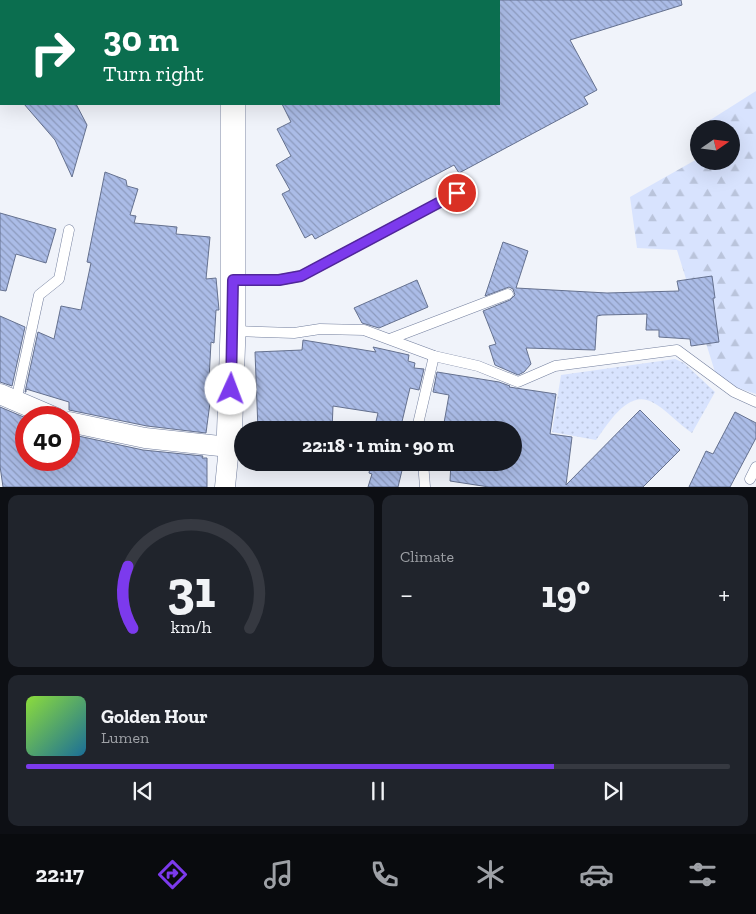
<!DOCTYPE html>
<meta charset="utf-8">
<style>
:root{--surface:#171b24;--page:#20242c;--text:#f1f3f6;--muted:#9ea1a6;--line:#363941;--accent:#7c3aed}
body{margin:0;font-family:"Zilla Slab",serif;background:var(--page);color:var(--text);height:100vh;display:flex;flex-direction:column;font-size:19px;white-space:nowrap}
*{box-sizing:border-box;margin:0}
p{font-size:16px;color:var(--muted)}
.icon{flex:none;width:28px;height:28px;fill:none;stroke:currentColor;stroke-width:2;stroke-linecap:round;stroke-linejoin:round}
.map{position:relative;height:487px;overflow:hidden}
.panel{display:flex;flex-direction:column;gap:8px;padding:8px;background:#0d0f14;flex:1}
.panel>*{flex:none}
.top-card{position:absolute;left:0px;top:0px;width:500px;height:105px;box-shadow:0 5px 20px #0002;background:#0b6e4f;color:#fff;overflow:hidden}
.needle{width:32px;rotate:76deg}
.fabs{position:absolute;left:690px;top:120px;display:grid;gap:10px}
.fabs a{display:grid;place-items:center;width:50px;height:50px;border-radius:50%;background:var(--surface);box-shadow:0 5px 20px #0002;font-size:25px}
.speed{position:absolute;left:15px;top:406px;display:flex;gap:10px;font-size:25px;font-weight:700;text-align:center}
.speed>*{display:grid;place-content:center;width:65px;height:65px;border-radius:50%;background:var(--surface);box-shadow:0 5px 20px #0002;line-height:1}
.speed .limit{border:8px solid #d22;background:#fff;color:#111}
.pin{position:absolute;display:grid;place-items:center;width:42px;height:42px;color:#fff;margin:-21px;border:2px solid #fff;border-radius:50%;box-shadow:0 1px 5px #0007}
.me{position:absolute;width:55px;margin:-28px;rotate:2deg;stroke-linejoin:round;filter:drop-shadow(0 0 4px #0008)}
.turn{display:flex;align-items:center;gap:18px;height:105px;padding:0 20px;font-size:22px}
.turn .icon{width:65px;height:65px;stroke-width:2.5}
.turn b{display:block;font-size:35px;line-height:42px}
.big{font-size:38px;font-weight:700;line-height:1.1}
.panel .card{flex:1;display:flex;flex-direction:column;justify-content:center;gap:8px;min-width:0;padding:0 18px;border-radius:10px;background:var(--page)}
.panel .dial{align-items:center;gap:0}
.dial svg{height:130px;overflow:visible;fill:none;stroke:var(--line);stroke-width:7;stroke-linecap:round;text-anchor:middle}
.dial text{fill:var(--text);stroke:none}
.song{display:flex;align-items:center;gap:15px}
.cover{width:60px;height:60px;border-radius:8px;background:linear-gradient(135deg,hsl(90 70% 55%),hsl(200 70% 35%))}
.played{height:5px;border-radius:2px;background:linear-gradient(90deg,var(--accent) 75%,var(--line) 75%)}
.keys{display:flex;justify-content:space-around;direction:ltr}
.heat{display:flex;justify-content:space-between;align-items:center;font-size:28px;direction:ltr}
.panel .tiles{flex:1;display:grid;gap:8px;grid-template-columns:1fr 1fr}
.card:last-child{grid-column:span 2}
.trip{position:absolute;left:234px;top:421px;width:288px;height:50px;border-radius:25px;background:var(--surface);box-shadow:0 5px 20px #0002;font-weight:700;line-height:50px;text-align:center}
.menu{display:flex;height:80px;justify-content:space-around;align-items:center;background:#090b0e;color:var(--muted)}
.menu .icon{width:35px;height:35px}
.menu .on{color:var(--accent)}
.menu b{font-size:22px;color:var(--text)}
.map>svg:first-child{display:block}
</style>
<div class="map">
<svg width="756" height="487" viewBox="0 0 756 487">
<defs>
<pattern id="grass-dots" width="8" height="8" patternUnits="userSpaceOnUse" patternTransform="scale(1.25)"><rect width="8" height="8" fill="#d8e3fe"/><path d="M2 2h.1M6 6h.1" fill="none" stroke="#bac4db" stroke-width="1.8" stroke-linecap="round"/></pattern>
<pattern id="forest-firs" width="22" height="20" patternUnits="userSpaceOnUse" patternTransform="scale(1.25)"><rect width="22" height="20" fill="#d8e3fe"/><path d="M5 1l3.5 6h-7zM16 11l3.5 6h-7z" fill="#bac4db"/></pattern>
<pattern id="building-back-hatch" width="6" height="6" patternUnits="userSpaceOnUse" patternTransform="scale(1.25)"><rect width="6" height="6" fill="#abbce7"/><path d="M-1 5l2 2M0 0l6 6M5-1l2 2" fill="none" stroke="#8c9abd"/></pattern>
</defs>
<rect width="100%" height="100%" fill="#f0f3fa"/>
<!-- grass -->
<path fill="url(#grass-dots)" d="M 675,359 L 684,363 L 715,392 L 692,433 C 678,424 666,409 652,402 C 628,389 608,424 596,440 L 552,432 L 561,375 Z"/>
<!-- forest -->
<polygon fill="url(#forest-firs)" points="756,91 756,394 735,387 715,372 677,250 637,248 630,197 699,158 699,161 731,161 731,129 706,129 707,122"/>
<!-- building -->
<g fill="url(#building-back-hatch)" stroke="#65718f">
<polygon points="499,0 681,0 682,5 570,40 597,90 584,97 588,104 459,173 454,165 315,239 312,234 305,238 282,194 290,190 276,165 291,156 277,129 291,122 282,104 499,104"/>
<polygon points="24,104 76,104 87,125 72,177 55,140"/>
<polygon points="105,172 126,180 127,186 138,189 130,215 136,216 134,223 177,227 176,234 210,237 206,279 216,278 219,310 216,310 214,343 211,342 209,380 213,380 206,433 147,426 69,410 69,402 26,389 26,392 25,392 38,332 54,339 61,306 81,310 91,263 87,262"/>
<polygon points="0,213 56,229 46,263 16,254 6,291 0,290"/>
<polygon points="503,242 528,251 516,288 607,293 679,291 677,281 712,276 715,298 713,298 719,342 691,346 690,339 659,337 659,330 646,330 647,314 602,315 597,316 595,350 526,348 531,364 524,372 518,375 495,365 489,346 496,344 483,311 510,300 515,295 513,289 509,287 485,296"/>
<polygon points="417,280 428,307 379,328 362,323 354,308"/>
<polygon points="0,316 25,327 12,386 0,382"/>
<polygon points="303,340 376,352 373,347 409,355 408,361 415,363 414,368 424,369 419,390 410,388 400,430 374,430 378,413 333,406 332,430 258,430 255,352 302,350"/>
<polygon points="437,372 499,382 510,386 509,387 556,394 550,434 572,437 566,485 640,410 680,450 643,487 489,487 450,481 451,462 512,462 512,430 448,430 449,424 444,423 449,395 433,392"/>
<polygon points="0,407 26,418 26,460 69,460 69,434 143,450 203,456 202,458 207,458 207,487 3,487 0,466"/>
<polygon points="735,412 756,423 756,438 730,487 689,487 706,451 713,454"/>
<polygon points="371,462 404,462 398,487 368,487 372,474 369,473"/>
</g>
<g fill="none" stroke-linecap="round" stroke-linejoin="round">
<!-- service casing -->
<g stroke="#737f9e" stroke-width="11">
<g id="service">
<polyline points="234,280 279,280 301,276 457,193"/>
<polyline points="234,331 294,333 320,329 364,330 434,356 478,366 518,382 555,366 677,350 734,392 756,402"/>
<polyline points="390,339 508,294"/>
<polyline points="16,401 39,295 59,279 69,230"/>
<polyline points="419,430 418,424 434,356"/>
<polyline points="423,462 425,487"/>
<polyline points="750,479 756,467"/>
</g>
</g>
<!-- minor casing -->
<g stroke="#737f9e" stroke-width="21">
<g id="minor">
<polyline points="127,0 130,1"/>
<polyline points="0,394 56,418"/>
<polyline points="69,422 145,438 229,447 225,487"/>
</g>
</g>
<!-- tertiary casing -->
<g stroke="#737f9e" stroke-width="26">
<g id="tertiary">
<polyline points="234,1 234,0"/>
<polyline points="229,447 233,331 233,104"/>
</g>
</g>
<!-- service -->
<use href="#service" stroke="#fff" stroke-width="10"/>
<!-- minor -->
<use href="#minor" stroke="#fff" stroke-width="20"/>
<!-- tertiary -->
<use href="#tertiary" stroke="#fff" stroke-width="25"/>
</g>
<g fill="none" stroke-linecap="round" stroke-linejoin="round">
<!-- route casing -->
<g stroke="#51269a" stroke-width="12">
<polyline id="route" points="231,389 233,280 279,280 301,276 457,193"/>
</g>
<!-- route -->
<use href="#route" stroke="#7c3aed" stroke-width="9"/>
</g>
</svg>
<div class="fabs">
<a><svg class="needle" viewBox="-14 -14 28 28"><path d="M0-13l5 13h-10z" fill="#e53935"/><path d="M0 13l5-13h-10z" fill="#9ea1a6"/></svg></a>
</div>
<div class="speed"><div class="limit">40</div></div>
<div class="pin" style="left:457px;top:193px;background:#d93025"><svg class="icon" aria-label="arrive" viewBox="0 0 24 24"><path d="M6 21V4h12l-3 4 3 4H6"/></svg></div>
<svg class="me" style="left:231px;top:389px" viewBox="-20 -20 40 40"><circle r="19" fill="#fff"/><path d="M0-13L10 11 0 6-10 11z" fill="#7c3aed"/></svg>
<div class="trip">22:18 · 1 min · 90 m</div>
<div class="top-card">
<div class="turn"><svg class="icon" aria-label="right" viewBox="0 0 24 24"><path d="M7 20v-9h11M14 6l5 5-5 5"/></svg><div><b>30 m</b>Turn right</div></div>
</div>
</div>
<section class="panel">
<div class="tiles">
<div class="card dial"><svg viewBox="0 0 100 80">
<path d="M14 69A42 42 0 1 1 86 69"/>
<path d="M14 69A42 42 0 0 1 11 31" stroke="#7c3aed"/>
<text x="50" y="56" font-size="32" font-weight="700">31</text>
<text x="50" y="72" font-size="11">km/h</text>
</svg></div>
<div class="card"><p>Climate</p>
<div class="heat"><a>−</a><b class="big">19°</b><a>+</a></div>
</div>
<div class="card">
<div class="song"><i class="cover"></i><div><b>Golden Hour</b><p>Lumen</p></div></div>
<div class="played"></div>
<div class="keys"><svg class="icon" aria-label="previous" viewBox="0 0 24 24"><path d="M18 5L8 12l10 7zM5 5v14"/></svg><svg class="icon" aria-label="pause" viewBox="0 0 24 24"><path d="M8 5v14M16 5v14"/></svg><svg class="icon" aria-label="next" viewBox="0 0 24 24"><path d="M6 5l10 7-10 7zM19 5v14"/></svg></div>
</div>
</div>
</section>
<nav class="menu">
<b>22:17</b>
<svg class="icon on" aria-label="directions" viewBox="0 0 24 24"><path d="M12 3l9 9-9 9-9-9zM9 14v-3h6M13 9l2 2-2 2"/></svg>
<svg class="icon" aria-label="music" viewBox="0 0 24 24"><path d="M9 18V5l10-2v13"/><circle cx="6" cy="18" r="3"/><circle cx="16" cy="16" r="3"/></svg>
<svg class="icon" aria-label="phone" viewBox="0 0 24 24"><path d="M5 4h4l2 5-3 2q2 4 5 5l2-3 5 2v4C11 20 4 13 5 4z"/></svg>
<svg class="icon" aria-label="climate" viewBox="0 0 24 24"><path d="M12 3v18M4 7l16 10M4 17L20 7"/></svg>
<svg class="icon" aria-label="car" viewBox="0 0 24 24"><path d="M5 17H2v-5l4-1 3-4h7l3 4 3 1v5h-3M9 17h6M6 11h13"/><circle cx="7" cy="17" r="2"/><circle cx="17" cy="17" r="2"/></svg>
<svg class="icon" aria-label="filters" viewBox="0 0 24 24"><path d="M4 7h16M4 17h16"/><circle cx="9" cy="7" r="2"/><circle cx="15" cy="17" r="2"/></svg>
</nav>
